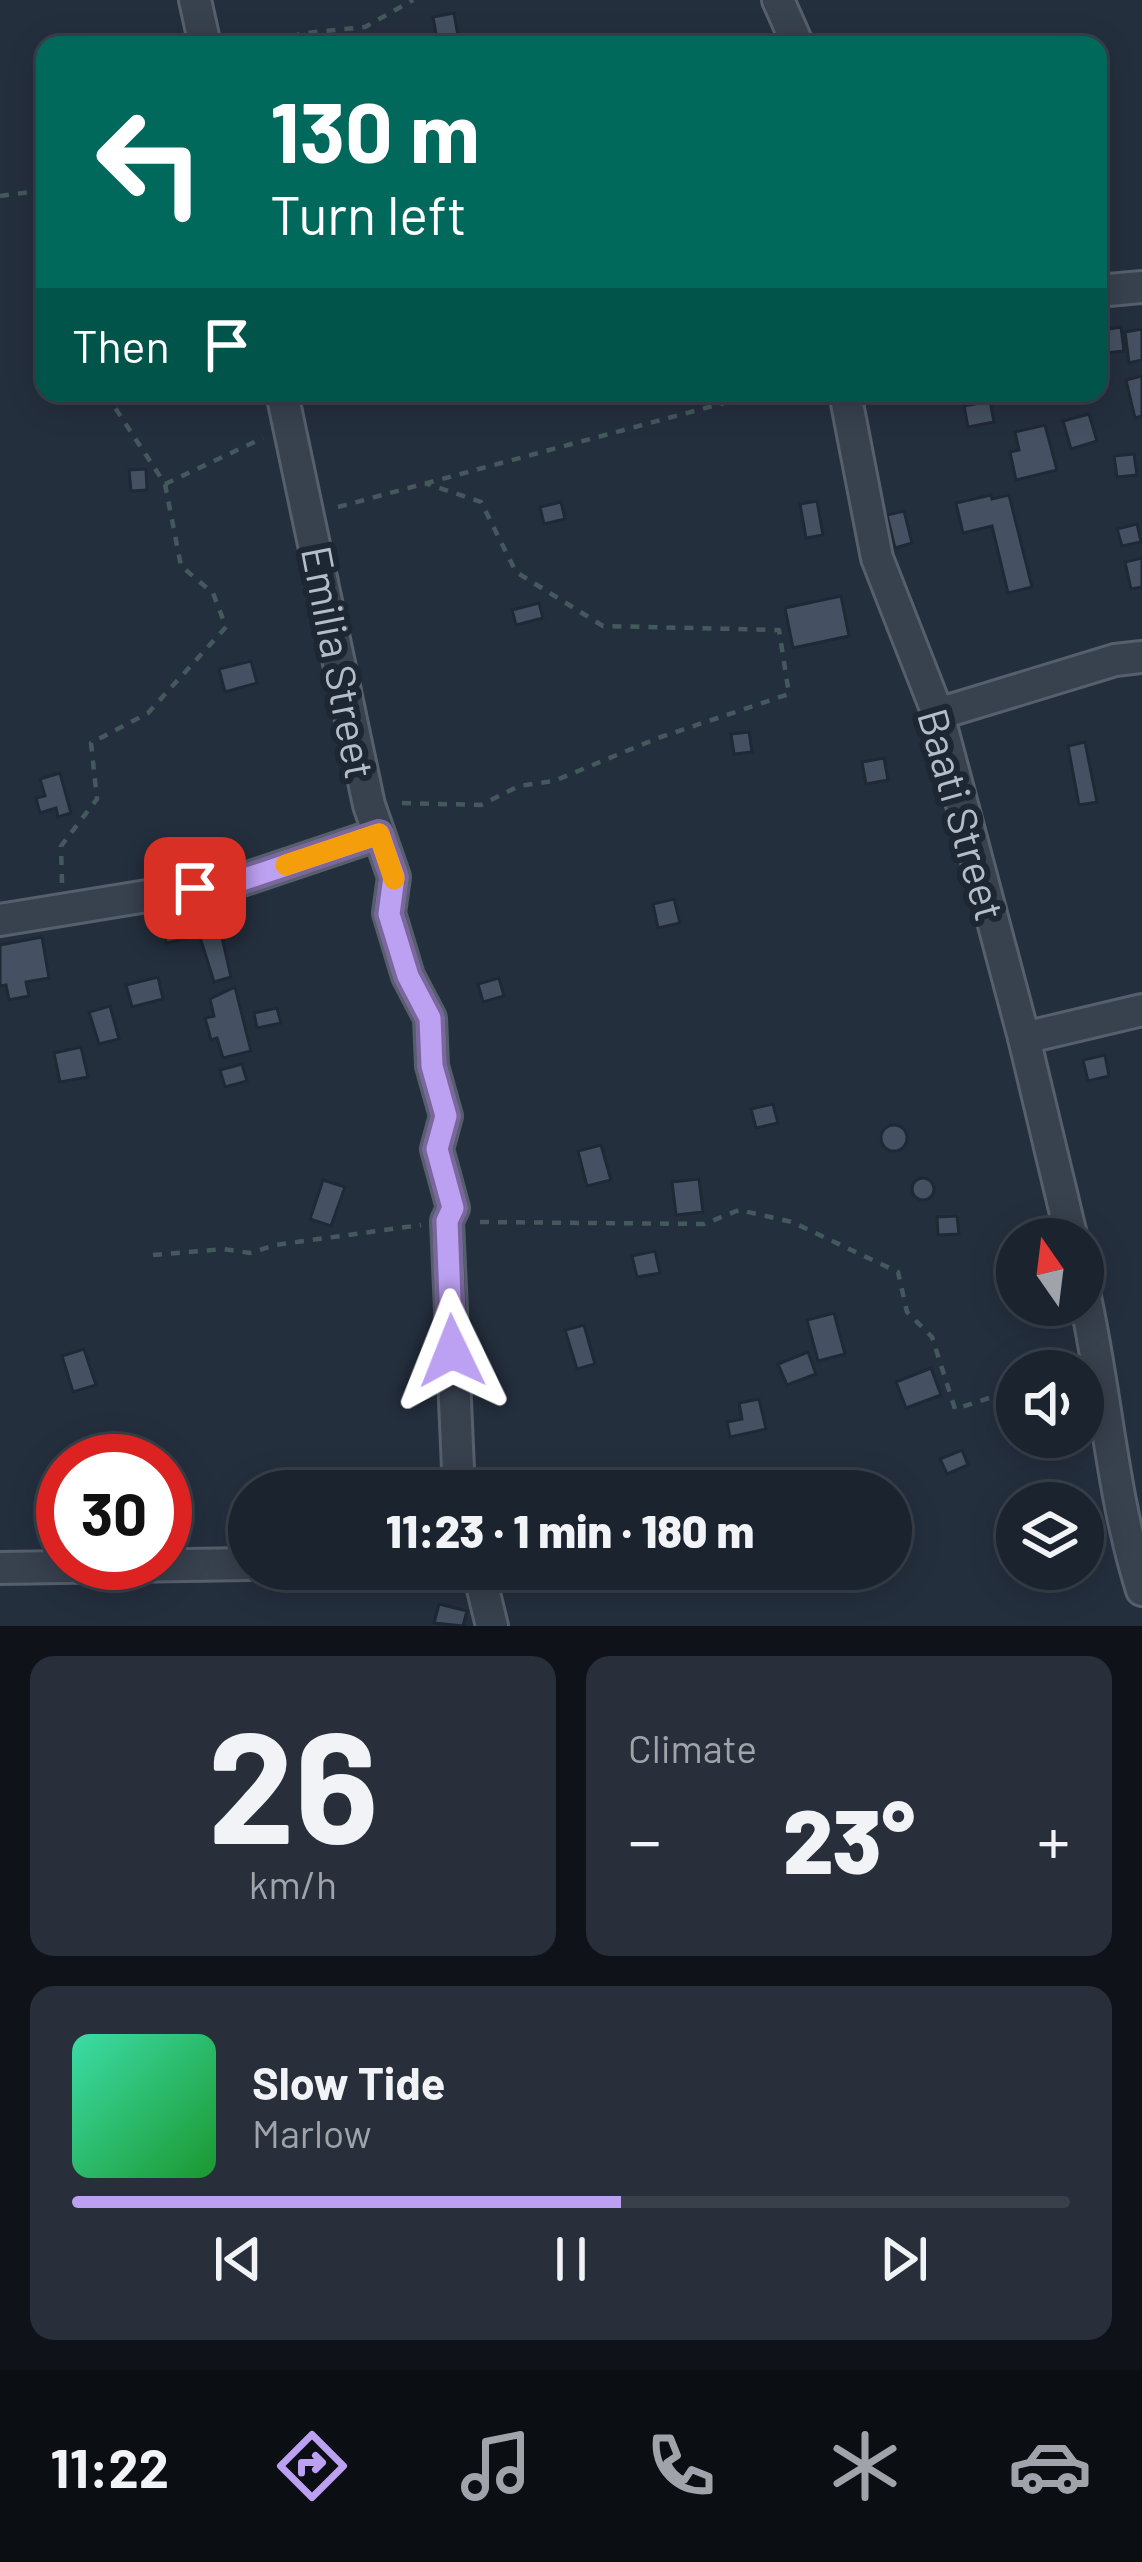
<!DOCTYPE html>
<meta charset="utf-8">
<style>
:root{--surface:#1b232e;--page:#282f3a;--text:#f1f3f6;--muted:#a0a4aa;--line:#39404a;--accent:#bca0f2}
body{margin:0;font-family:Barlow,sans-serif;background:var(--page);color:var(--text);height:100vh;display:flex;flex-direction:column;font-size:45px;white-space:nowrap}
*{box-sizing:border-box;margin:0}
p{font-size:39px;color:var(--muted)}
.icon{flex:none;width:66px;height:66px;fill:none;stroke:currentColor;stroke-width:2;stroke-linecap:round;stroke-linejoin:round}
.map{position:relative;height:1626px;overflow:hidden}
.side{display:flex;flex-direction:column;gap:30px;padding:30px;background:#0f1319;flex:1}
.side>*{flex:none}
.top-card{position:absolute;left:36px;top:36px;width:1071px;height:366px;border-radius:24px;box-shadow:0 6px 30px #0003,0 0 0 3px var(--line);background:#00695c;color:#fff;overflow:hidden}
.needle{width:78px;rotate:346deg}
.tools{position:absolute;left:996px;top:1218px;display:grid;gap:24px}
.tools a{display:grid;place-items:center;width:108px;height:108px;border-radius:50%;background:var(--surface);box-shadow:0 6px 30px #0003,0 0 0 3px var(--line);font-size:60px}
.speed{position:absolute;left:36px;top:1434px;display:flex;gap:24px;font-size:60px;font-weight:700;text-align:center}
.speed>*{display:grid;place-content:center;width:156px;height:156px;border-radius:50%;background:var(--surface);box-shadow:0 6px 30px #0003,0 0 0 3px var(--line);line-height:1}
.speed .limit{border:18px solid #d22;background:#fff;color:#111}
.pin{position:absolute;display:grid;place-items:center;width:102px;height:102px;color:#fff;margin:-51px;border-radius:24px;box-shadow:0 6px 18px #0006}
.me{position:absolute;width:132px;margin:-66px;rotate:358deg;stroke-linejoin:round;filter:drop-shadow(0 0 9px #0008)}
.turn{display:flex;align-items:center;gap:42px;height:252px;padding:0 36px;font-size:54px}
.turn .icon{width:156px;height:156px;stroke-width:2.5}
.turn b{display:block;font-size:84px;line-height:102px}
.then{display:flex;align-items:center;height:114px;padding:0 36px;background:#0003;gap:24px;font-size:45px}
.big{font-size:90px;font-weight:800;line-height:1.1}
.side .card{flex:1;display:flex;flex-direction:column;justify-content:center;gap:18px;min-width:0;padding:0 42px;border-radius:24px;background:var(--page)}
.side .dial{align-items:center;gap:0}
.dial b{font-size:156px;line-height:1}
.song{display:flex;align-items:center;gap:36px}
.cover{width:144px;height:144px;border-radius:18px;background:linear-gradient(135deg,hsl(160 70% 55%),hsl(130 70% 35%))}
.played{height:12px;border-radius:6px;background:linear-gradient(90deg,var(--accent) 55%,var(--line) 55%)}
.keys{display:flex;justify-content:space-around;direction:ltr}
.heat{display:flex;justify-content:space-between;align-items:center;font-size:66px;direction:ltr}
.side .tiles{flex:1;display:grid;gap:30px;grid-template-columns:1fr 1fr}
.card:last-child{grid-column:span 2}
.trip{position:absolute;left:228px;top:1470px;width:684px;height:120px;border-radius:60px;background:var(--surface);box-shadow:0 6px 30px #0003,0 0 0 3px var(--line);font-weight:800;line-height:120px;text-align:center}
.dock{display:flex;height:192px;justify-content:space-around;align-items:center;background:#0b0e12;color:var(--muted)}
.dock .icon{width:84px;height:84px}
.dock .selected{color:var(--accent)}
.dock b{font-size:54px;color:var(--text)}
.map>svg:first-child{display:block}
</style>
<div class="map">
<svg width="1142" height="1626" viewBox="0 0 1142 1626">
<rect width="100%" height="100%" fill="#242f3e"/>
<!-- building -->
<g fill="#455162" stroke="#1f2835" stroke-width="3">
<polygon points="454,13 458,36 437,40 433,17"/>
<polygon points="1121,327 1124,351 1106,353 1103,330"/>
<polygon points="1142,329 1142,360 1129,363 1125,332"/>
<polygon points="1142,376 1142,416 1135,418 1126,380"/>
<polygon points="990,401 994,422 968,427 964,406"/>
<polygon points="1089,414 1097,441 1071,449 1063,421"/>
<polygon points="1045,425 1057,470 1016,480 1010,452 1019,450 1015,432"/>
<polygon points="1134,454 1137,475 1117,477 1114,456"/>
<polygon points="146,469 147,490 131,491 129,470"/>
<polygon points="991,495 992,499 1009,495 1032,587 1008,593 992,526 963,533 956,503"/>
<polygon points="817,501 823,535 806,538 800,504"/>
<polygon points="561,502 565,519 544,524 540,507"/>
<polygon points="904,511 912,543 895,548 887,515"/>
<polygon points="1137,524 1141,542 1122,546 1117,529"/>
<polygon points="1142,558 1142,587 1131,589 1125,562"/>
<polygon points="841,596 849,636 793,648 785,608"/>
<polygon points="539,603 543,618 516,625 512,610"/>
<polygon points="251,661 257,683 225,692 219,669"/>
<polygon points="749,732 752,752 734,754 731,734"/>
<polygon points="1085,742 1097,802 1079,805 1068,746"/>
<polygon points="884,758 888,780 866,784 862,762"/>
<polygon points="60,773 71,813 58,817 56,808 40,813 36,798 45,796 40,779"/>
<polygon points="674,899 680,923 658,928 653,904"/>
<polygon points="223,908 229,931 221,933 231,977 214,982 193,915"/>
<polygon points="190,920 194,937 166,943 163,925"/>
<polygon points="42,937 49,978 26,982 29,996 9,1000 6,985 0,986 0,945"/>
<polygon points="158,977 163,999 132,1007 126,985"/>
<polygon points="499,978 504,996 483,1002 478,984"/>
<polygon points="235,987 251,1051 223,1058 217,1038 211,1040 205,1018 214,1016 210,999"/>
<polygon points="110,1006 119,1039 99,1044 89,1012"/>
<polygon points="277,1008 281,1023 257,1028 254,1013"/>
<polygon points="81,1047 88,1077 60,1082 54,1053"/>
<polygon points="1105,1055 1109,1076 1088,1081 1083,1060"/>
<polygon points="242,1064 247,1081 225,1087 220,1070"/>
<polygon points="773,1104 778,1123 756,1128 751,1109"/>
<circle cx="894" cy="1138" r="13"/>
<polygon points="601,1145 611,1180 587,1186 578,1151"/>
<circle cx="923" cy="1189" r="11"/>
<polygon points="699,1179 703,1212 676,1215 672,1182"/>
<polygon points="323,1180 345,1187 331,1226 310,1219"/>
<polygon points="957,1216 959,1234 938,1235 937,1217"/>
<polygon points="655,1251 660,1273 637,1277 632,1256"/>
<polygon points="834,1313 845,1354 818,1361 807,1320"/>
<polygon points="584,1325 595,1364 577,1369 565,1330"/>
<polygon points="84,1349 96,1385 73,1392 62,1356"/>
<polygon points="808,1352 816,1374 787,1385 778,1364"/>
<polygon points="931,1368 941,1395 906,1408 896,1382"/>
<polygon points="759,1399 766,1429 730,1437 727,1422 742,1419 739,1403"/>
<polygon points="962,1450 968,1465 947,1474 940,1459"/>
<polygon points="439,1604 467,1611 463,1626 434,1623"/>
</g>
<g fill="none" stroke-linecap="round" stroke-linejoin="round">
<!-- minor casing -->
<g stroke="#565f6c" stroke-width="36">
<g id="minor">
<polyline points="195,0 205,45"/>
<polyline points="778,0 798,45"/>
<polyline points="1098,291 1142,287"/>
<polyline points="282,393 369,805 394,877 389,913 408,976 430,1018 432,1066 446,1116 437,1149 453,1208 447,1221 459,1491"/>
<polyline points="845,393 877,558 938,714 1024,1038 1072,1239"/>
<polyline points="938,714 1115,660 1142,657"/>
<polyline points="0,920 239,881 379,834"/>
<polyline points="1024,1038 1142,1010"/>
<path d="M 1083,1288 C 1106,1388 1111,1492 1142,1590"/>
<polyline points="0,1568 249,1564"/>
<polyline points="478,1569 492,1626"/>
</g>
</g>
<!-- path -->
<g stroke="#44595c" stroke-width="4.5" stroke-dasharray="9 9" stroke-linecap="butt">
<polyline points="256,45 305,33 365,27 413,0"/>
<polyline points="0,196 45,190"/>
<polyline points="165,484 263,438"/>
<polyline points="338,507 761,393"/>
<polyline points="402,803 481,805 519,786 554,781 658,738 789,694 779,630 603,626 516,572 481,502 425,483"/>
<polyline points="62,883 61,846 97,799 91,743 148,713 226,627 213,593 181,566 165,484 112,403"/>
<polyline points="480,1222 704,1224 739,1210 792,1222 898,1272 907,1312 932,1337 955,1409 1017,1389"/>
<polyline points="153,1255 223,1249 250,1253 275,1245 421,1225"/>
</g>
<!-- minor -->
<use href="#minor" stroke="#38414e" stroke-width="30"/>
</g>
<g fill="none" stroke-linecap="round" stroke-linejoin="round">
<!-- route casing -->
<g stroke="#7a689d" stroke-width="30">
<polyline id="route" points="195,888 239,881 379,834 394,877 389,914 408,976 430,1018 432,1066 446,1116 437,1149 453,1208 447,1221 452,1351"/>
</g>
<!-- route -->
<use href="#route" stroke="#bca0f2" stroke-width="21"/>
<!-- slow -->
<polyline stroke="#f59e0b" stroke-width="21" points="286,865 379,834 394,879"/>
</g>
<g text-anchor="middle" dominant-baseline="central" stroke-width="12" stroke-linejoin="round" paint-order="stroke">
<!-- street labels -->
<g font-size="42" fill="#b4bcc9" stroke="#1d2633">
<text transform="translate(340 662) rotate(79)">Emilia Street</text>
<text transform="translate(963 814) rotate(74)">Baati Street</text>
</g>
</g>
</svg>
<div class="tools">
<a><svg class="needle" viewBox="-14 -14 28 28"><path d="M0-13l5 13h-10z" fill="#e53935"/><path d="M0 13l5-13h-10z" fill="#a0a4aa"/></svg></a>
<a><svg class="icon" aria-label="sound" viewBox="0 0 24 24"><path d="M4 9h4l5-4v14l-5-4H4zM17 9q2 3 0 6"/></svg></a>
<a><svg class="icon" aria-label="layers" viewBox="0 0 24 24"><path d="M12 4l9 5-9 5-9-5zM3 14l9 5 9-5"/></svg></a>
</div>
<div class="speed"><div class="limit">30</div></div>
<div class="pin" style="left:195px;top:888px;background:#d93025"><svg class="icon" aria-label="arrive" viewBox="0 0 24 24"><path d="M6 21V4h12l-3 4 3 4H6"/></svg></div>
<svg class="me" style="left:452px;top:1351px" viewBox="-20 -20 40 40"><path d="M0-17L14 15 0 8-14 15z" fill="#bca0f2" stroke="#fff" stroke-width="4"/></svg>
<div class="trip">11:23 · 1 min · 180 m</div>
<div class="top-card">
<div class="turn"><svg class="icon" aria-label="left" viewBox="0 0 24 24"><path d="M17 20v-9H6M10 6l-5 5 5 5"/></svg><div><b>130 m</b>Turn left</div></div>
<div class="then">Then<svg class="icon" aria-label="arrive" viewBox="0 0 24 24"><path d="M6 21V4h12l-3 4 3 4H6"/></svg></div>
</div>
</div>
<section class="side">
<div class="tiles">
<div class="card dial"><b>26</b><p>km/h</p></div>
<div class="card"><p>Climate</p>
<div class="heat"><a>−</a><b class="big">23°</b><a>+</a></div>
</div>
<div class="card">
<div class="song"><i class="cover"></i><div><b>Slow Tide</b><p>Marlow</p></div></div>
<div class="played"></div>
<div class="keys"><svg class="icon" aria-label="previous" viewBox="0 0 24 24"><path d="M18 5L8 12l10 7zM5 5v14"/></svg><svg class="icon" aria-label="pause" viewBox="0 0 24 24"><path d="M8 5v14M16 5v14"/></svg><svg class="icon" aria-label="next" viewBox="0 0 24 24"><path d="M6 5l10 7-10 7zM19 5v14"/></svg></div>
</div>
</div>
</section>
<nav class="dock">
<b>11:22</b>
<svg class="icon selected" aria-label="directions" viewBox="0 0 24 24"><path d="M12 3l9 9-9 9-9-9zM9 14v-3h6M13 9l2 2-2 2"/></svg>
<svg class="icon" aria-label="music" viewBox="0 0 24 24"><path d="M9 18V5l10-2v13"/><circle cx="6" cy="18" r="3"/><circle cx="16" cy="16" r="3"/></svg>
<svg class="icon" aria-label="phone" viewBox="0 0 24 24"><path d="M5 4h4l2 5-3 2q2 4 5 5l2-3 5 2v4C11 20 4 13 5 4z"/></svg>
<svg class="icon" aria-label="climate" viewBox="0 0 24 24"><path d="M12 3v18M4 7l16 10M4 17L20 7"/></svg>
<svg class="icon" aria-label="car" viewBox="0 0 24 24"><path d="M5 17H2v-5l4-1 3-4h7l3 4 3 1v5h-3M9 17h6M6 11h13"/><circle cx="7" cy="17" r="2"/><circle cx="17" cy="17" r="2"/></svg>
</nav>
